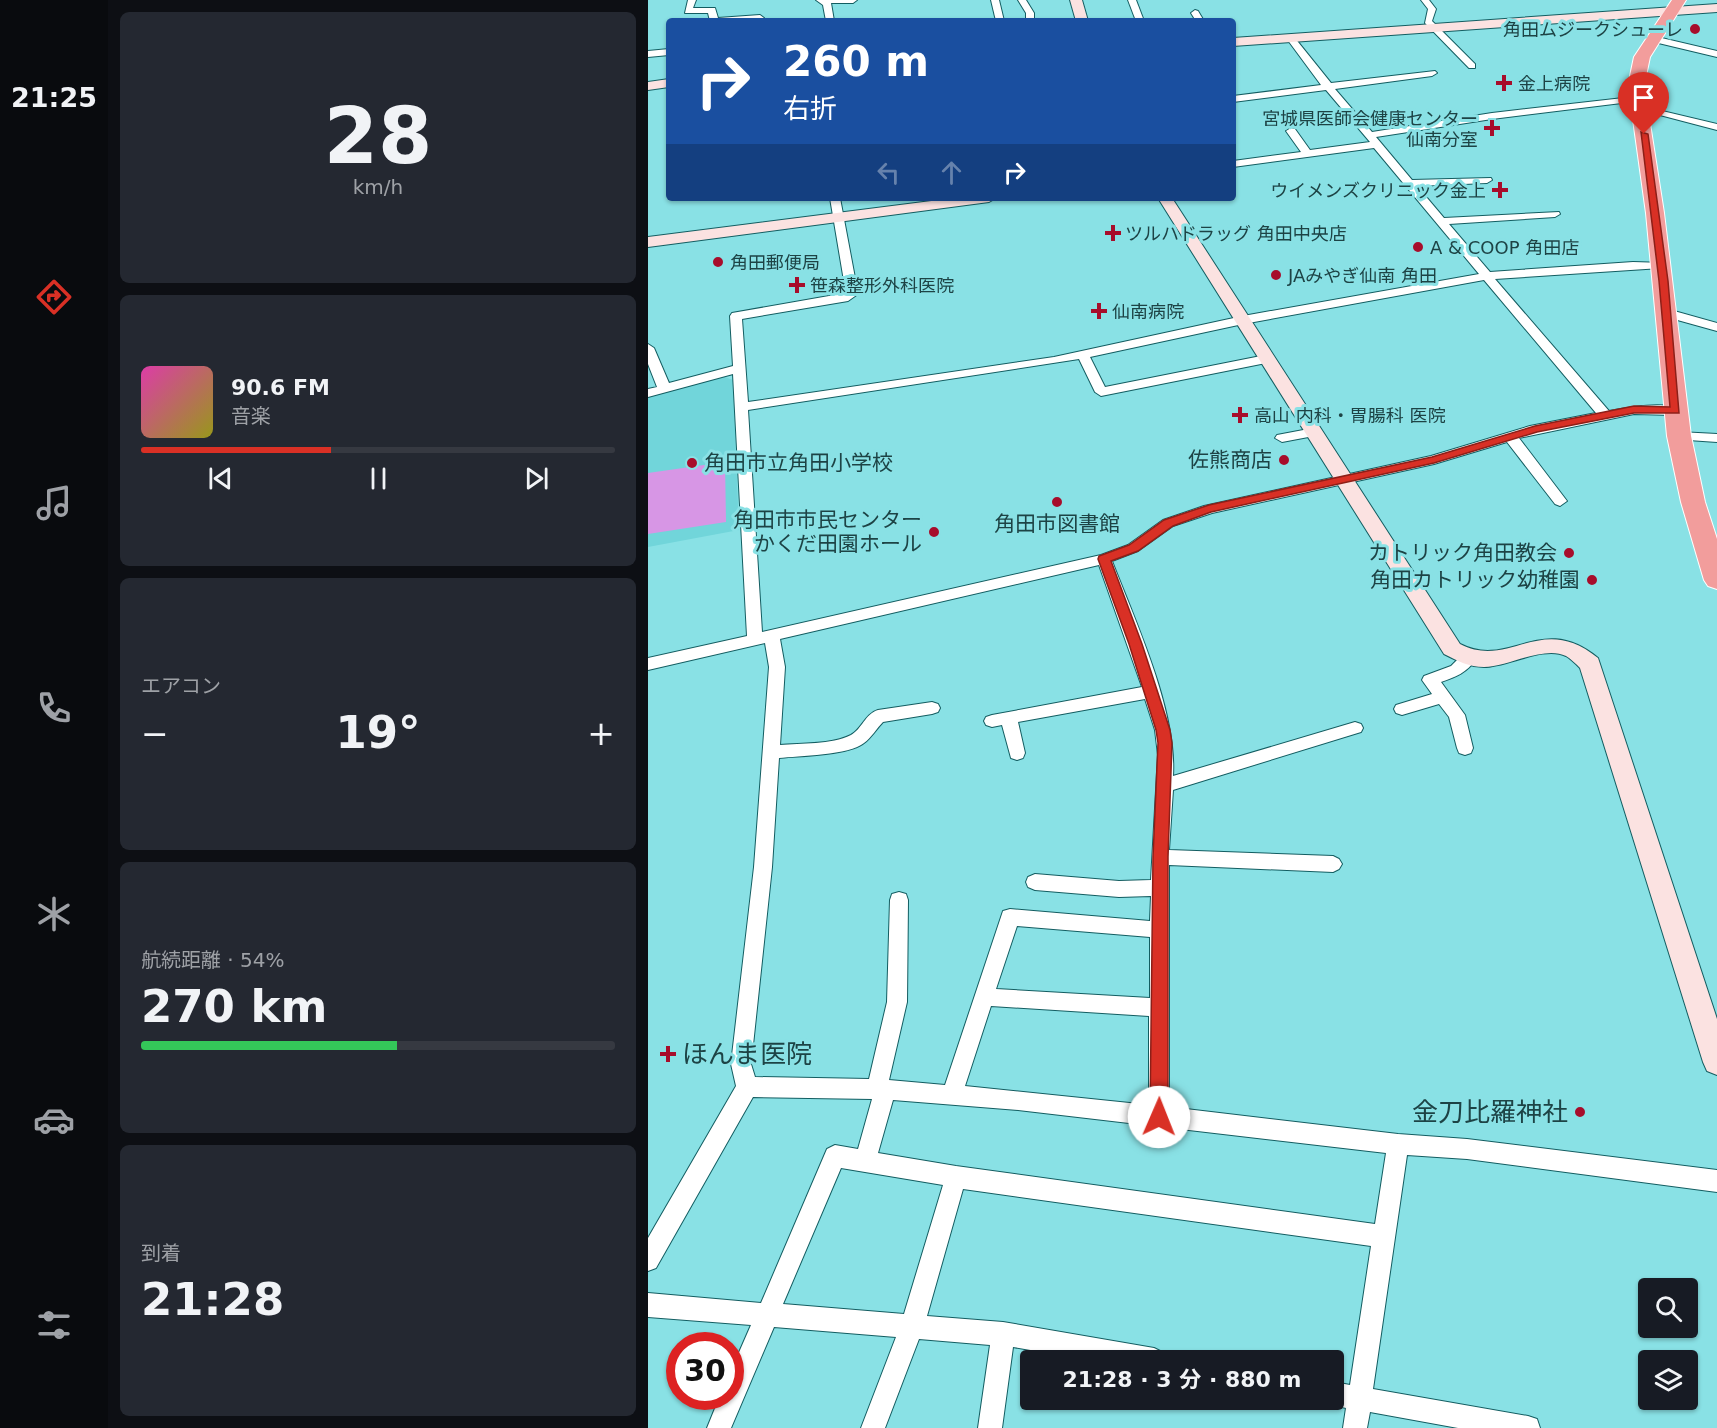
<!DOCTYPE html>
<html lang="ja">
<meta charset="utf-8">
<style>
:root{--surface:#171b24;--page:#242831;--text:#f1f3f6;--muted:#9ea1a6;--line:#363941;--accent:#d93025}
body{margin:0;font-family:"DejaVu Sans","Noto Sans JP",sans-serif;background:var(--page);color:var(--text);height:100vh;display:flex;flex-direction:column;font-size:22px;white-space:nowrap}
*{box-sizing:border-box;margin:0}
p{font-size:20px;color:var(--muted)}
.icon{flex:none;width:33px;height:33px;fill:none;stroke:currentColor;stroke-width:2;stroke-linecap:round;stroke-linejoin:round}
.map{position:relative;flex:1;overflow:hidden}
.side{display:flex;flex-direction:column;gap:12px;padding:12px;background:#0d0f14;width:540px}
.side>*{flex:none}
.guide{position:absolute;left:18px;top:18px;width:570px;height:183px;border-radius:6px;box-shadow:0 2px 4px #0004;background:#1a4fa0;color:#fff;overflow:hidden}
.buttons{position:absolute;left:990px;top:1278px;display:grid;gap:12px}
.buttons a{display:grid;place-items:center;width:60px;height:60px;border-radius:6px;background:var(--surface);box-shadow:0 2px 4px #0004;font-size:30px}
.speed{position:absolute;left:18px;top:1332px;display:flex;gap:12px;font-size:30px;font-weight:700;text-align:center}
.speed>*{display:grid;place-content:center;width:78px;height:78px;border-radius:50%;background:var(--surface);box-shadow:0 2px 4px #0004;line-height:1}
.speed .limit{border:9px solid #d22;background:#fff;color:#111}
.pin{position:absolute;display:grid;place-items:center;width:51px;height:51px;color:#fff;margin:-62px -26px;border-radius:50% 50% 50% 0;rotate:-45deg;box-shadow:0 0 6px #0007}
.pin .icon{rotate:45deg}
.me{position:absolute;width:66px;margin:-33px;rotate:1deg;stroke-linejoin:round;filter:drop-shadow(0 0 4px #0008)}
.turn{display:flex;align-items:center;gap:21px;height:126px;padding:0 18px;font-size:27px}
.turn .icon{width:78px;height:78px;stroke-width:2.5}
.turn b{display:block;font-size:42px;line-height:51px}
.lanes{display:flex;align-items:center;height:57px;padding:0 18px;background:#0003;justify-content:center;gap:30px;direction:ltr}
.lanes .off{opacity:.35}
.big{font-size:45px;font-weight:700;line-height:1.1}
.side .tile{flex:1;display:flex;flex-direction:column;justify-content:center;gap:9px;min-width:0;padding:0 21px;border-radius:9px;background:var(--page)}
.side .dial{align-items:center;gap:0}
.dial b{font-size:78px;line-height:1}
.song{display:flex;align-items:center;gap:18px}
.cover{width:72px;height:72px;border-radius:9px;background:linear-gradient(135deg,hsl(320 70% 55%),hsl(60 70% 35%))}
.played{height:6px;border-radius:3px;background:linear-gradient(90deg,var(--accent) 40%,var(--line) 40%)}
.keys{display:flex;justify-content:space-around;direction:ltr}
.heat{display:flex;justify-content:space-between;align-items:center;font-size:33px;direction:ltr}
.charge{height:9px;border-radius:4px;background:linear-gradient(90deg,#34c759 54%,var(--line) 0)}
.trip{position:absolute;left:372px;top:1350px;width:324px;height:60px;border-radius:6px;background:var(--surface);box-shadow:0 2px 4px #0004;font-weight:700;line-height:60px;text-align:center}
main{display:flex;flex:1;min-height:0}
.dock{display:flex;flex-direction:column;width:108px;justify-content:space-around;align-items:center;background:#090b0e;color:var(--muted)}
.dock .icon{width:42px;height:42px}
.dock .current{color:var(--accent)}
.dock b{font-size:27px;color:var(--text)}
.map>svg:first-child{display:block}
</style>
<main>
<nav class="dock">
<b>21:25</b>
<svg class="icon current" aria-label="directions" viewBox="0 0 24 24"><path d="M12 3l9 9-9 9-9-9zM9 14v-3h6M13 9l2 2-2 2"/></svg>
<svg class="icon" aria-label="music" viewBox="0 0 24 24"><path d="M9 18V5l10-2v13"/><circle cx="6" cy="18" r="3"/><circle cx="16" cy="16" r="3"/></svg>
<svg class="icon" aria-label="phone" viewBox="0 0 24 24"><path d="M5 4h4l2 5-3 2q2 4 5 5l2-3 5 2v4C11 20 4 13 5 4z"/></svg>
<svg class="icon" aria-label="climate" viewBox="0 0 24 24"><path d="M12 3v18M4 7l16 10M4 17L20 7"/></svg>
<svg class="icon" aria-label="car" viewBox="0 0 24 24"><path d="M5 17H2v-5l4-1 3-4h7l3 4 3 1v5h-3M9 17h6M6 11h13"/><circle cx="7" cy="17" r="2"/><circle cx="17" cy="17" r="2"/></svg>
<svg class="icon" aria-label="filters" viewBox="0 0 24 24"><path d="M4 7h16M4 17h16"/><circle cx="9" cy="7" r="2"/><circle cx="15" cy="17" r="2"/></svg>
</nav>
<section class="side">
<div class="tile dial"><b>28</b><p>km/h</p></div>
<div class="tile">
<div class="song"><i class="cover"></i><div><b>90.6 FM</b><p>音楽</p></div></div>
<div class="played"></div>
<div class="keys"><svg class="icon" aria-label="previous" viewBox="0 0 24 24"><path d="M18 5L8 12l10 7zM5 5v14"/></svg><svg class="icon" aria-label="pause" viewBox="0 0 24 24"><path d="M8 5v14M16 5v14"/></svg><svg class="icon" aria-label="next" viewBox="0 0 24 24"><path d="M6 5l10 7-10 7zM19 5v14"/></svg></div>
</div>
<div class="tile"><p>エアコン</p>
<div class="heat"><a>−</a><b class="big">19°</b><a>+</a></div>
</div>
<div class="tile"><p>航続距離 · 54%</p><b class="big">270 km</b><div class="charge"></div></div>
<div class="tile"><p>到着</p><b class="big">21:28</b></div>
</section>
<div class="map">
<svg width="1069" height="1428" viewBox="0 0 1069 1428">
<rect width="100%" height="100%" fill="#89e1e5"/>
<!-- built -->
<polygon fill="#71d5da" points="74,376 85,380 91,530 0,547 0,395"/>
<!-- green -->
<polygon fill="#d796e5" points="77,462 78,522 0,534 0,473"/>
<g fill="none" stroke-linecap="round" stroke-linejoin="round">
<!-- street casing -->
<g stroke="#135d61" stroke-width="2">
<g id="street">
<polygon points="40,0 48,0 45,8 67,8 70,18 112,15 116,18 106,21 62,21 60,13 37,13"/>
<polygon points="168,0 209,0 205,3 183,3 186,21 178,21 175,5"/>
<polygon points="343,0 351,0 356,21 348,21"/>
<polygon points="370,0 378,0 386,13 386,21 378,21 378,13"/>
<polygon points="480,0 488,0 496,21 488,21"/>
<polygon points="773,0 781,0 788,9 784,21 827,64 827,68 821,68 777,23 780,9"/>
<polygon points="547,10 550,11 556,21 548,21 543,13"/>
<polygon points="1005,36 1069,51 1069,57 1002,41 1002,37"/>
<path d="M 640,37 L 646,37 L 683,83 L 787,71 L 789,73 L 784,76 L 687,89 L 724,132 L 844,113 L 993,96 L 995,98 L 990,101 L 844,119 L 728,137 L 764,180 L 843,178 L 844,180 L 839,183 L 769,186 L 796,218 L 911,212 L 912,214 L 907,217 L 801,224 L 842,272 L 985,262 L 1017,263 L 1017,267 L 1013,268 L 847,279 L 961,411 C 976,408 1022,400 1034,411 L 1027,415 L 986,414 L 871,438 L 919,501 L 912,506 L 907,504 L 859,442 L 786,464 L 564,513 L 525,526 L 490,551 L 464,561 C 488,623 529,711 525,776 L 707,722 L 713,724 L 715,728 L 713,732 L 525,790 L 521,850 L 685,856 L 691,859 L 694,864 L 691,869 L 685,872 L 521,865 L 521,1107 L 750,1134 L 819,1139 L 1069,1170 L 1069,1192 L 819,1159 L 759,1155 L 725,1389 L 880,1416 L 889,1419 L 892,1428 L 810,1428 L 722,1412 L 719,1428 L 695,1428 L 698,1408 L 677,1403 L 676,1400 L 686,1400 L 686,1382 L 702,1385 L 723,1246 L 315,1189 L 279,1316 L 355,1322 L 506,1348 L 514,1352 L 518,1360 L 440,1360 L 365,1347 L 354,1428 L 330,1428 L 342,1345 L 271,1339 L 237,1428 L 213,1428 L 248,1337 L 126,1327 L 83,1428 L 59,1428 L 72,1396 L 82,1396 L 82,1373 L 103,1325 L 0,1317 L 0,1293 L 113,1303 L 179,1149 L 187,1145 L 210,1149 L 224,1099 L 105,1097 L 8,1268 L 0,1271 L 0,1238 L 88,1086 L 83,1064 L 106,867 L 121,667 L 117,643 L 0,670 L 0,658 L 99,636 L 85,374 L 0,397 L 0,389 L 9,387 L 0,364 L 0,344 L 6,348 L 21,383 L 85,366 L 82,316 L 84,313 L 198,293 L 182,198 L 192,198 L 210,294 L 200,301 L 94,319 L 100,402 L 406,357 L 595,316 L 831,274 L 726,148 L 585,167 L 585,161 L 653,152 L 638,131 L 643,128 L 647,129 L 662,150 L 722,142 L 678,90 L 585,102 L 585,96 L 673,85 L 639,39 ZM 836,280 L 948,413 L 882,426 L 783,456 L 556,506 L 515,520 L 480,545 L 453,555 L 114,632 L 100,410 L 431,359 L 447,392 L 453,396 L 618,363 L 624,359 L 618,355 L 457,387 L 442,357 L 595,324 ZM 451,565 L 494,687 L 344,715 L 338,717 L 336,721 L 338,725 L 344,727 L 354,725 L 363,758 L 369,760 L 375,758 L 377,753 L 370,722 L 497,699 L 507,730 L 510,755 L 503,880 L 471,881 L 387,874 L 380,877 L 378,882 L 380,887 L 387,890 L 471,897 L 503,896 L 502,921 L 362,909 L 355,911 L 297,1085 L 241,1080 L 259,1002 L 260,900 L 258,894 L 251,892 L 244,894 L 242,900 L 239,1002 L 221,1079 L 107,1077 L 103,1064 L 124,867 L 131,758 C 150,756 202,755 216,743 C 223,738 229,728 235,722 L 284,714 L 290,712 L 292,708 L 290,704 L 284,702 L 230,710 C 217,714 214,729 203,735 C 183,745 153,743 132,745 L 137,667 L 132,639 ZM 369,926 L 502,937 L 502,998 L 348,989 ZM 343,1006 L 501,1016 L 501,1105 L 317,1086 ZM 245,1100 L 370,1110 L 738,1153 L 727,1224 L 308,1166 L 230,1153 ZM 193,1168 L 295,1185 L 256,1314 L 135,1304 Z"/>
<polygon points="21,49 21,55 0,57 0,51"/>
<polygon points="989,105 1069,124 1069,130 989,109"/>
<polygon points="1019,309 1069,323 1069,331 1015,316 1015,310"/>
<polygon points="666,428 673,432 671,435 634,442 627,438 629,435"/>
<polygon points="1031,432 1069,434 1069,442 1026,439 1024,436 1026,433"/>
<path d="M 820,653 L 826,655 L 828,659 C 819,673 807,677 793,682 L 817,715 L 825,748 L 823,753 L 817,755 L 811,753 L 809,748 L 801,717 L 791,704 L 754,715 L 748,713 L 746,709 L 748,705 L 784,694 L 774,680 L 776,676 L 803,666 L 814,655 Z"/>
</g>
</g>
<!-- secondary casing -->
<g stroke="#135d61" stroke-width="2">
<g id="secondary">
<polygon points="422,0 434,0 440,21 428,21"/>
<polygon points="1069,4 1069,12 585,46 585,38"/>
<polygon points="21,79 21,87 0,90 0,82"/>
<polygon points="307,198 348,198 341,202 0,247 0,237"/>
<path d="M 510,198 L 524,198 L 812,644 C 862,670 893,611 950,658 L 1069,1019 L 1069,1075 L 1059,1071 L 1055,1062 L 932,668 C 928,664 923,659 918,656 C 896,645 860,667 836,667 C 821,667 810,661 796,654 Z"/>
</g>
</g>
<!-- highway casing -->
<g stroke="#fff" stroke-width="2">
<polygon id="highway" points="1024,0 1038,0 1002,57 998,76 998,98 1016,213 1043,436 1057,502 1069,539 1069,589 1060,586 1056,580 1033,502 1019,436 998,213 982,98 982,76 986,57"/>
</g>
<!-- street -->
<use href="#street" fill="#fff" fill-rule="evenodd"/>
<!-- secondary -->
<use href="#secondary" fill="#fbe2e1" fill-rule="evenodd"/>
<!-- highway -->
<use href="#highway" fill="#f29d9c" fill-rule="evenodd"/>
</g>
<!-- route -->
<polygon fill="#d93025" stroke="#8d1f18" stroke-width="1.5" points="993,132 1000,134 1020,281 1031,413 986,413 889,432 786,463 563,512 525,526 490,551 463,561 494,644 522,730 524,743 520,857 520,1117 517,1123 511,1126 505,1123 502,1117 505,857 510,743 508,730 481,644 450,559 451,556 481,545 516,520 561,505 784,457 887,426 986,406 1022,407 1011,281"/>
<!-- markers -->
<g fill="#a70d2b" stroke="#89e1e5" stroke-width="2">
<circle cx="1047" cy="29" r="6"/>
<path d="M853 74h6v6h6v6h-6v6h-6v-6h-6v-6h6z"/>
<path d="M841 119h6v6h6v6h-6v6h-6v-6h-6v-6h6z"/>
<path d="M849 181h6v6h6v6h-6v6h-6v-6h-6v-6h6z"/>
<path d="M462 224h6v6h6v6h-6v6h-6v-6h-6v-6h6z"/>
<circle cx="770" cy="247" r="6"/>
<circle cx="70" cy="262" r="6"/>
<circle cx="628" cy="275" r="6"/>
<path d="M146 276h6v6h6v6h-6v6h-6v-6h-6v-6h6z"/>
<path d="M448 302h6v6h6v6h-6v6h-6v-6h-6v-6h6z"/>
<path d="M589 406h6v6h6v6h-6v6h-6v-6h-6v-6h6z"/>
<circle cx="636" cy="460" r="6"/>
<circle cx="44" cy="463" r="6"/>
<circle cx="409" cy="502" r="6"/>
<circle cx="286" cy="532" r="6"/>
<circle cx="921" cy="553" r="6"/>
<circle cx="944" cy="580" r="6"/>
<path d="M17 1045h6v6h6v6h-6v6h-6v-6h-6v-6h6z"/>
<circle cx="932" cy="1112" r="6"/>
</g>
<g text-anchor="middle" dominant-baseline="central" stroke-width="6" stroke-linejoin="round" paint-order="stroke">
<!-- far-poi labels -->
<g font-size="18" fill="#1d4345" stroke="#89e1e5" text-anchor="start">
<text x="1035" y="29" text-anchor="end">角田ムジークシューレ</text>
<text x="870" y="83">金上病院</text>
<text x="830" y="118" text-anchor="end">宮城県医師会健康センター<tspan x="830" dy="21">仙南分室</tspan></text>
<text x="838" y="190" text-anchor="end">ウイメンズクリニック金上</text>
<text x="477" y="233">ツルハドラッグ 角田中央店</text>
<text x="782" y="247">A &amp; COOP 角田店</text>
<text x="82" y="262">角田郵便局</text>
<text x="640" y="275">JAみやぎ仙南 角田</text>
<text x="162" y="285">笹森整形外科医院</text>
<text x="464" y="311">仙南病院</text>
<text x="606" y="415">高山 内科・胃腸科 医院</text>
</g>
<!-- poi labels -->
<g font-size="21" fill="#1d4345" stroke="#89e1e5" text-anchor="end">
<text x="624" y="460">佐熊商店</text>
<text x="56" y="463" text-anchor="start">角田市立角田小学校</text>
<text x="274" y="520">角田市市民センター<tspan x="274" dy="24">かくだ田園ホール</tspan></text>
<text x="409" y="524" text-anchor="middle">角田市図書館</text>
<text x="909" y="553">カトリック角田教会</text>
<text x="932" y="580">角田カトリック幼稚園</text>
</g>
<!-- near-poi labels -->
<g font-size="26" fill="#1d4345" stroke="#89e1e5" text-anchor="start">
<text x="34" y="1054">ほんま医院</text>
<text x="920" y="1112" text-anchor="end">金刀比羅神社</text>
</g>
</g>
</svg>
<div class="buttons">
<a><svg class="icon" aria-label="search" viewBox="0 0 24 24"><circle cx="10" cy="10" r="6"/><path d="M15 15l6 6"/></svg></a>
<a><svg class="icon" aria-label="layers" viewBox="0 0 24 24"><path d="M12 4l9 5-9 5-9-5zM3 14l9 5 9-5"/></svg></a>
</div>
<div class="speed"><div class="limit">30</div></div>
<div class="pin" style="left:996px;top:134px;background:#d93025"><svg class="icon" aria-label="arrive" viewBox="0 0 24 24"><path d="M6 21V4h12l-3 4 3 4H6"/></svg></div>
<svg class="me" style="left:511px;top:1117px" viewBox="-20 -20 40 40"><circle r="19" fill="#fff"/><path d="M0-13L10 11 0 6-10 11z" fill="#d93025"/></svg>
<div class="trip">21:28 · 3 分 · 880 m</div>
<div class="guide">
<div class="turn"><svg class="icon" aria-label="right" viewBox="0 0 24 24"><path d="M7 20v-9h11M14 6l5 5-5 5"/></svg><div><b>260 m</b>右折</div></div>
<div class="lanes"><svg class="icon off" aria-label="left" viewBox="0 0 24 24"><path d="M17 20v-9H6M10 6l-5 5 5 5"/></svg><svg class="icon off" aria-label="ahead" viewBox="0 0 24 24"><path d="M12 20V5M6 11l6-6 6 6"/></svg><svg class="icon" aria-label="right" viewBox="0 0 24 24"><path d="M7 20v-9h11M14 6l5 5-5 5"/></svg></div>
</div>
</div>
</main>
